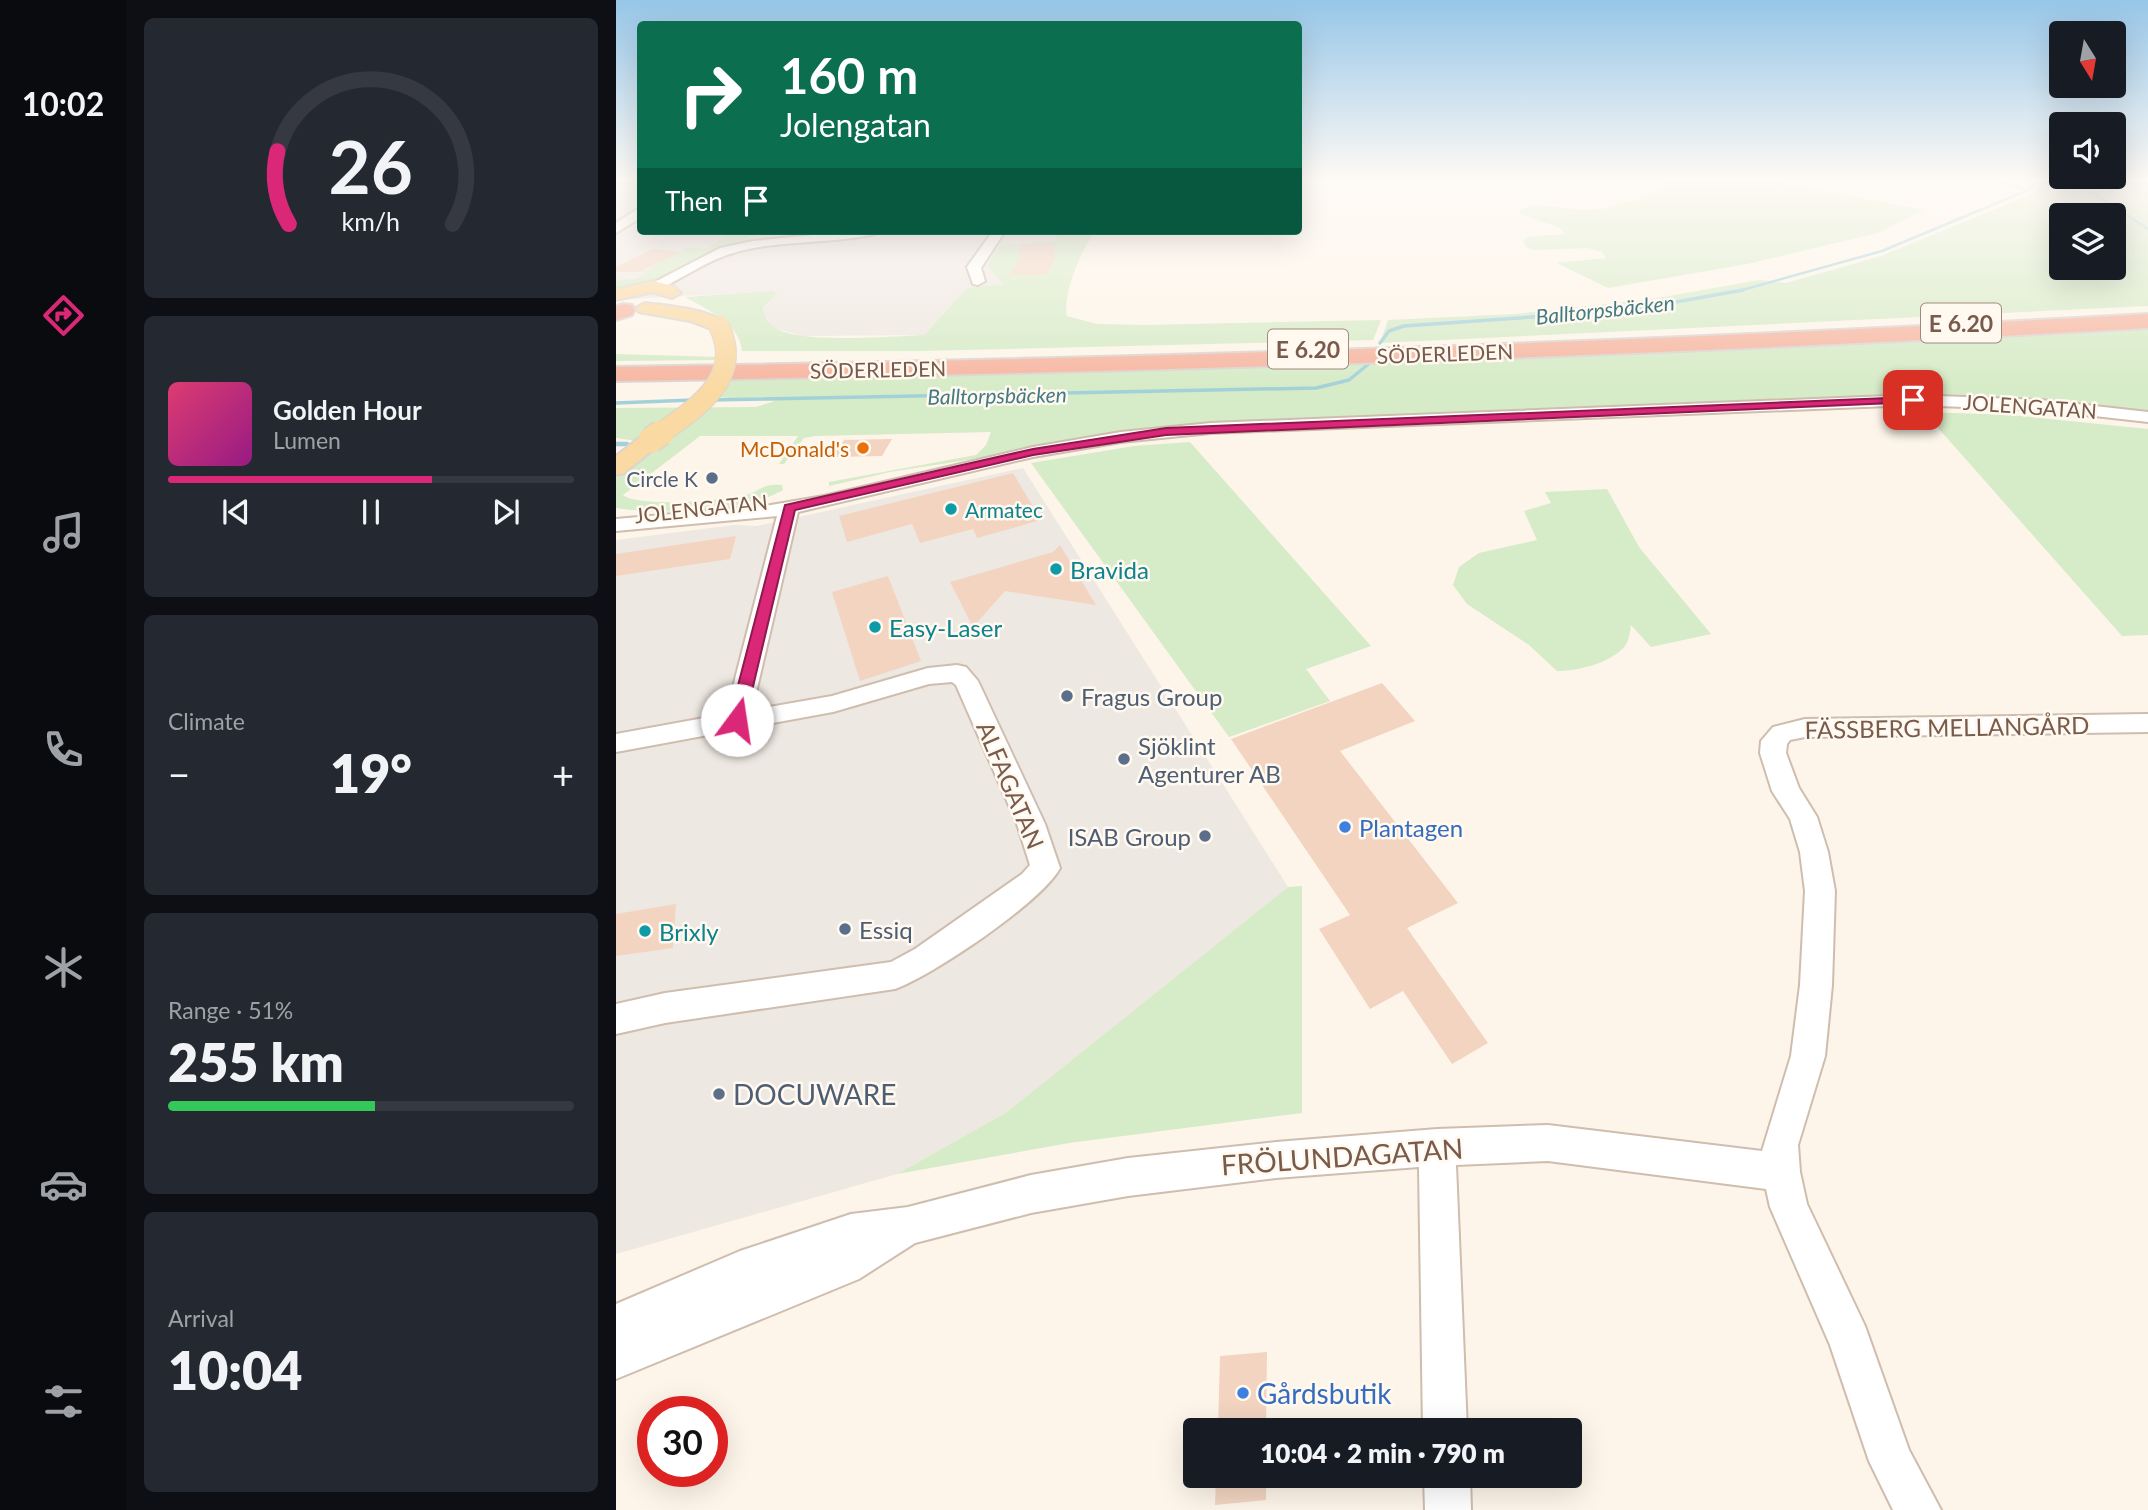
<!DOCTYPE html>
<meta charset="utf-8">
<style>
:root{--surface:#171b24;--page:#242831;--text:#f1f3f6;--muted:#9ea1a6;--line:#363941;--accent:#db2777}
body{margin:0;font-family:Lato,sans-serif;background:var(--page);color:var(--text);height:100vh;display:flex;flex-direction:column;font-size:26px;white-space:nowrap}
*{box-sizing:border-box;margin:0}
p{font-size:23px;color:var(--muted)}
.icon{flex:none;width:38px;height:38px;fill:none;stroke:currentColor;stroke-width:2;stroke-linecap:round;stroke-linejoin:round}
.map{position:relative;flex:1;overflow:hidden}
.panel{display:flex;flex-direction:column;gap:18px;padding:18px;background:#0d0f14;width:490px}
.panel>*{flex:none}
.banner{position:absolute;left:21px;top:21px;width:665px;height:214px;border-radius:7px;box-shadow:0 7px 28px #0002;background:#0b6e4f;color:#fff;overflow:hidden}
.needle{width:46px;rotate:169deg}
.buttons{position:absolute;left:1433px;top:21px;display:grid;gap:14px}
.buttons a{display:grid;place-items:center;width:77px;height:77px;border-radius:7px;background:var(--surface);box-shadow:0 7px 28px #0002;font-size:35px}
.speed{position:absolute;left:21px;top:1396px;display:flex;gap:14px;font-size:35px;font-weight:700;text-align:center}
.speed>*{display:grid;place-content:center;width:91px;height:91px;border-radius:50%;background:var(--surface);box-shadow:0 7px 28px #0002;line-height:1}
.speed .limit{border:10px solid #d22;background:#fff;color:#111}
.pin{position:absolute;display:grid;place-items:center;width:60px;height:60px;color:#fff;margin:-30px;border-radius:14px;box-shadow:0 4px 10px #0006}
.me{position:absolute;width:77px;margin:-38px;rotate:14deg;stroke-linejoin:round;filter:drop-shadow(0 0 5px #0008)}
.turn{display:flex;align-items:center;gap:24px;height:147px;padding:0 28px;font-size:32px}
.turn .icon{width:91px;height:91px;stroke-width:2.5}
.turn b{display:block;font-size:49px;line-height:60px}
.then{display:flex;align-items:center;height:66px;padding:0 28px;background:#0003;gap:14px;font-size:26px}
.big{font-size:52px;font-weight:800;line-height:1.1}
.panel .card{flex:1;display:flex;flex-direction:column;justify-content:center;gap:10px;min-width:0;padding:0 24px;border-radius:10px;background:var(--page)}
.panel .dial{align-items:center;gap:0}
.dial svg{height:182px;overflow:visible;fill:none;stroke:var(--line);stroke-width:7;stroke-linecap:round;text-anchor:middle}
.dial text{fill:var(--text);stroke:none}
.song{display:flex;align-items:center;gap:21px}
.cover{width:84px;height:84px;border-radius:10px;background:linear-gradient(135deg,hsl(340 70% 55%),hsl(310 70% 35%))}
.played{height:7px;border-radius:4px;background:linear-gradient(90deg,var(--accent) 65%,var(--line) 65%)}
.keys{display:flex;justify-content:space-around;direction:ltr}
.heat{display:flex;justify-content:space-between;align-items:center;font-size:38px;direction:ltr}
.charge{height:10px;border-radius:5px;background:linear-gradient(90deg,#34c759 51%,var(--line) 0)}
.trip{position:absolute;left:567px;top:1418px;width:399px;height:70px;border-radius:7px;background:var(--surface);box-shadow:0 7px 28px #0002;font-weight:800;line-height:70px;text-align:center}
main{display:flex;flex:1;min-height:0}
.tab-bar{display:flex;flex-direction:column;width:126px;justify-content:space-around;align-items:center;background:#090b0e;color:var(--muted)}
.tab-bar .icon{width:49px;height:49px}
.tab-bar .current{color:var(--accent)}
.tab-bar b{font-size:32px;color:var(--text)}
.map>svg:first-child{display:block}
</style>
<main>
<nav class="tab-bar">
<b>10:02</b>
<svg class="icon current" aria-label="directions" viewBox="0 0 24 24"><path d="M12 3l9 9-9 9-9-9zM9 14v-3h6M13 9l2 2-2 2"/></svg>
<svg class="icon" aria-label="music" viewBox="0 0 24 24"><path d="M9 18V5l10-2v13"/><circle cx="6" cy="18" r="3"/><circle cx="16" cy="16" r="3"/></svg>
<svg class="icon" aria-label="phone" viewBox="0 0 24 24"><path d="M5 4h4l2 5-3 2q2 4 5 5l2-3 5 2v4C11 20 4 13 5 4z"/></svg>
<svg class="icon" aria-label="climate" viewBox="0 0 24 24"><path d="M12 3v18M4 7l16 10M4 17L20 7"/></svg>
<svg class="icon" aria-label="car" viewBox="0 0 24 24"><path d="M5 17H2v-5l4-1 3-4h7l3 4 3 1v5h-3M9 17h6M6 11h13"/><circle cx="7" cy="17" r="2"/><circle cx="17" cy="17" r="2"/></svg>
<svg class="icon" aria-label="filters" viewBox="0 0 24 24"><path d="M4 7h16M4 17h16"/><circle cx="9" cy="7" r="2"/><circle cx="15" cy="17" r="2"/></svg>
</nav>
<section class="panel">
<div class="card dial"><svg viewBox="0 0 100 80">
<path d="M14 69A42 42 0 1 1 86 69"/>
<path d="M14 69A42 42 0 0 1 9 37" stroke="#db2777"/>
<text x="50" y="56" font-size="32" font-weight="700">26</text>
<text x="50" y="72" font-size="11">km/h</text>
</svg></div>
<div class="card">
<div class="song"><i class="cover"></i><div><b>Golden Hour</b><p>Lumen</p></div></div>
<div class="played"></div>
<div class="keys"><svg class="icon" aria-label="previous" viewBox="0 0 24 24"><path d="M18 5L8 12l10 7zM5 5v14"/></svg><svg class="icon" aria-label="pause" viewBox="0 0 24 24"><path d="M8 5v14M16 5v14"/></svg><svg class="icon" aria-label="next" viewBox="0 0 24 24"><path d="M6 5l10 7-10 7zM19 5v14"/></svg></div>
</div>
<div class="card"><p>Climate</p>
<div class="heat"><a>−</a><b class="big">19°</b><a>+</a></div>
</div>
<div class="card"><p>Range · 51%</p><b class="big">255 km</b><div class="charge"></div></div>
<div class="card"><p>Arrival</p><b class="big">10:04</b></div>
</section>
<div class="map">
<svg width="1532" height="1510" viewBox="0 0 1532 1510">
<rect width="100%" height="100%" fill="#fdf5e9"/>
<!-- industrial -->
<g fill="#eee8e2">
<polygon points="0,178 24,178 24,231 439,231 441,240 388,284 351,288 308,335 187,336 158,328 149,316 147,307 156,291 0,300"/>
<polygon points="407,468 672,887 391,1112 281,1174 0,1254 0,540 118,525 141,526"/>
</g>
<!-- green -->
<g fill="#d6ebc7" fill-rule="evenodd">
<polygon points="1078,178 1140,178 1308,210 1262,233 1131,264 992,288 941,263 990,258 986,252 972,248 917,250 910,247 907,241 912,237 949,234 944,228 904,214 904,209 920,205 969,210 990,208 1018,201 1045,189 1050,183"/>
<path d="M 1431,178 L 1532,178 L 1532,306 L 764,343 L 772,320 L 900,314 L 1036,299 L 1143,280 L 1170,283 L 1265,256 L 1385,207 L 1415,194 ZM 1446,215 L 1498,215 L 1498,268 L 1446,268 Z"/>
<polygon points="111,231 147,231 124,243 99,250 48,279 0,288 0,280 20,279 31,273 27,272 72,248 89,249 107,238"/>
<path d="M 439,231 L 480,231 C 466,247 446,295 451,316 L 481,324 L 530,325 L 765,320 L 757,340 L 305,351 L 126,351 C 124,323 90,309 69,297 L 156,291 L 161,293 L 147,307 C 148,315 151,321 157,326 C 178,345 278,336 308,335 L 351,288 L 387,284 L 372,266 L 383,246 L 441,240 Z"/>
<path d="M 1532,328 L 1532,412 L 1484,405 L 1325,395 L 603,422 L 500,431 L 395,453 L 274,472 L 213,486 L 213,482 L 360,455 L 370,445 L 375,432 L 199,436 L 188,438 L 168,464 L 163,464 L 182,436 L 84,436 L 7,495 C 22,508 116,501 136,493 C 149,487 150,484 166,485 L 167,490 C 129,513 43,515 0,508 L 0,478 L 57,436 L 21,441 L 0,438 L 0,408 L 140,407 L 159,401 L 99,397 L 113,381 L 755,362 Z"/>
<polygon points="0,354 105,357 104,360 0,361"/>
<polygon points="1308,412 1395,415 1532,429 1532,635 1506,636"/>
<polygon points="574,442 755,646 690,669 714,701 613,737 415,463 518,446"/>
<path d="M 991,489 L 1023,547 L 1095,634 L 1035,647 L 1015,625 C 1014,632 1013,640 1009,646 C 995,663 962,671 941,671 L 913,645 L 851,604 L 837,585 L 843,567 L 863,553 L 921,540 L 908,511 L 935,503 L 929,492 Z"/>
<polygon points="686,886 686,1113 453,1143 281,1174 391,1112 672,887"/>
</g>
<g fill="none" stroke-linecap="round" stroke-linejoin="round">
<!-- stream-far2 -->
<g stroke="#a3d1d9" stroke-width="2.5">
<polyline points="1454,178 1532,229"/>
<polyline points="1388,183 1412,190"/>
<polyline points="1119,292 1266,251 1412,190 1424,178"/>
</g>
<!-- stream-far1 -->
<g stroke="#a3d1d9" stroke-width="3.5">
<polyline points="764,343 773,331 788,326 1015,310 1127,290"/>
<polyline points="94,400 700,388 733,380 755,362"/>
<polyline points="0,403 77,400"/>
</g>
<!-- stream -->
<polyline stroke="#a3d1d9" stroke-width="4.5" points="0,444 11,444"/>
</g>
<!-- building -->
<g fill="#f2d4c1">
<polygon points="437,242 440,258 430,275 393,275 404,260 403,245"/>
<polygon points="37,249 65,252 24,272 0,272 0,267"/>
<polygon points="276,439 266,456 217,457 228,440"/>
<polygon points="397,473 425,520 361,538 357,529 304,543 296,524 231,542 223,516"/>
<polygon points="120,536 114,559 0,576 0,554"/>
<polygon points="444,545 480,605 389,591 357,627 334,582 437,552"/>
<polygon points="272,576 305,661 244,681 216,592"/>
<polygon points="766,683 799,721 724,751 842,903 791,928 872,1043 836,1064 787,991 754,1009 703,929 734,915 615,739"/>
<polygon points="60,904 57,948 0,956 0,914"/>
<polygon points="651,1352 650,1430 602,1430 604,1356"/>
<polygon points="600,1475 650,1475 650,1500 599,1505"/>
</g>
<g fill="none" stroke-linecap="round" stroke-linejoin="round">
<!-- minor casing -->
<g stroke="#cfbdae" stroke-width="4">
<g id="minor">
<rect x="0" y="178" width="24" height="5"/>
<polygon points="20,210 24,210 24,218 0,233 0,223"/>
<path d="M 238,231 L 261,231 L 259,234 C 212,245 160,239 114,254 C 88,262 66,279 41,290 L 31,290 L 29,287 L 104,248 L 137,241 Z"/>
<polygon points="377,231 389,231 365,268 369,281 362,285 357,284 351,267"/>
<path d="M 1297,395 L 1425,400 L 1532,412 L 1532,422 L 1425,410 L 1297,405 L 595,433 L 505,442 L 417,457 L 182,512 L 136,710 L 216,696 L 312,668 L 341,665 L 350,667 L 362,681 L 429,824 L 444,868 C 427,901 316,976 279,989 L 49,1023 L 0,1034 L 0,1004 L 49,993 L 275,962 L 299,949 L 406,874 L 414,865 L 401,824 L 340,685 L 336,682 L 313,684 L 217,712 L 0,752 L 0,734 L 110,714 L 161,516 L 0,531 L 0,519 L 149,506 L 208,496 L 417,447 L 505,432 L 595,423 Z"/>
<polygon points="1532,714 1532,732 1189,737 1174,740 1171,744 1170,753 1183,788 1201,817 1212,852 1219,891 1216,985 1209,1056 1182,1145 1184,1172 1191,1204 1249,1326 1293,1450 1325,1510 1277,1510 1253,1461 1214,1345 1154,1207 1150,1189 932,1161 840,1165 851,1430 807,1430 803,1167 660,1178 512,1196 415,1213 299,1243 243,1279 0,1379 0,1304 124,1251 235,1214 292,1207 415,1175 512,1158 660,1142 821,1129 932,1125 1146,1151 1175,1056 1184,985 1189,891 1184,852 1174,819 1156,791 1144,753 1145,741 1157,727 1189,719"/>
<polygon points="808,1475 854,1475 855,1510 809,1510"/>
</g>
</g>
<!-- major casing -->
<g stroke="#dcd4d0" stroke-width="4">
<g id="major">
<polygon points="37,281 57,286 65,293 56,298 37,292 0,300 0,289"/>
<path d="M 29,303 C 51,306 98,309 112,326 L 103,332 L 74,321 L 23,312 L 20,308 Z"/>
<polygon points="35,433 43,435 46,440 43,445 8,473 0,475 0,456 27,435"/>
</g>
</g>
<!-- highway casing -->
<g stroke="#dcd4d0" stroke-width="4">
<g id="highway">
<polygon points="8,304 16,305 19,310 16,315 0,320 0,306"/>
<path d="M 1532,314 L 1532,328 C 1022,357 511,373 0,381 L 0,367 C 511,359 1022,343 1532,314 Z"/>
</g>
</g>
<!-- minor -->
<use href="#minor" fill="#fff" fill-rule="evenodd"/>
<!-- major -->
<use href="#major" fill="#fad9a3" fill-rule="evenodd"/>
<!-- highway -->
<use href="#highway" fill="#f6b6a1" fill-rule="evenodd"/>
<!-- major-bridge-far1 casing -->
<g stroke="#dcd4d0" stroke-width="22" stroke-linecap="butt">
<path id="major-bridge-far1" d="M 42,435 C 81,408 128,378 103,326"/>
</g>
<!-- major-bridge casing -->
<g stroke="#dcd4d0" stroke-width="28" stroke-linecap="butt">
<polyline id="major-bridge" points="35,440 45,433"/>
</g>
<!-- major-bridge-far1 -->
<use href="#major-bridge-far1" stroke="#fad9a3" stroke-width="20"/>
<!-- major-bridge -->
<use href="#major-bridge" stroke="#fad9a3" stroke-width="25"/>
</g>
<!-- sky -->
<linearGradient id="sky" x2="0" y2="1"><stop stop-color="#97c6e8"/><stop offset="0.46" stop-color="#fefaf5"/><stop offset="1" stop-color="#fefaf5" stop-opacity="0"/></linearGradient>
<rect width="1532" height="390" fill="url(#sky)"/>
<!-- route -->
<polygon fill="#db2777" stroke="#8e194d" stroke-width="2" points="1297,397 1302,400 1300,402 550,435 417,455 179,510 129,720 121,725 113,720 169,505 417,449 550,428"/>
<!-- markers -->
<circle fill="#e8710a" stroke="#fff9f0" stroke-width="2.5" cx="247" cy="448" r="7"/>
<g fill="#5c6f8a" stroke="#fff9f0" stroke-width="2.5">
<circle cx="96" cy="478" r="7"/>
<circle cx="451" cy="696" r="7"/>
<circle cx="508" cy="759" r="7"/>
<circle cx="589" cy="836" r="7"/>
<circle cx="229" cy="929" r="7"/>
<circle cx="103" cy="1094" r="7"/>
</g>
<g fill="#0f9aa8" stroke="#fff9f0" stroke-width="2.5">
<circle cx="335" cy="509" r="7"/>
<circle cx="440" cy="569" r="7"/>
<circle cx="259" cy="627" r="7"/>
<circle cx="29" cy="931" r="7"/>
</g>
<g fill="#3f7fe0" stroke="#fff9f0" stroke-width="2.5">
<circle cx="729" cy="827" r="7"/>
<circle cx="627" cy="1393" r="7"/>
</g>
<g text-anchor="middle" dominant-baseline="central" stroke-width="5" stroke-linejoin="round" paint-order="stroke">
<!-- far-water labels -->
<g font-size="21" font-style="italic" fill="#437a84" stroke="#fff9f0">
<text transform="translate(989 309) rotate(-6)">Balltorpsbäcken</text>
<text transform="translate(381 395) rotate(-1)">Balltorpsbäcken</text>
</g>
<!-- far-street labels -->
<g font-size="21" fill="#785b4c" stroke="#fff9f0">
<text transform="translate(829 353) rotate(-2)">SÖDERLEDEN</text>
<text transform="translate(262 369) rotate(-1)">SÖDERLEDEN</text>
<text transform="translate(1414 406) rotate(4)">JOLENGATAN</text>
<text transform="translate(85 508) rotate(-6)">JOLENGATAN</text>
</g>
<!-- far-food labels -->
<g font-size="21" fill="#c56008" stroke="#fff9f0" text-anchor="end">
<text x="233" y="448">McDonald's</text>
</g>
<!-- far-service labels -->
<g font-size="21" fill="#4e5e75" stroke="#fff9f0" text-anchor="end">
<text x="82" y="478">Circle K</text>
</g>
<!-- far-culture labels -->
<g font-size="21" fill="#0d838f" stroke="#fff9f0" text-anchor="start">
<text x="349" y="509">Armatec</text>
</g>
<!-- shield labels -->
<g fill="#fff9f0" stroke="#a08a7d" stroke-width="2">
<rect x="1305" y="303.5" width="80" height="39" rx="5"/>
<rect x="652" y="329.5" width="80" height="39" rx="5"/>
</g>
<g font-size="23" font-weight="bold" fill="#785b4c">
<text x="1345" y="323">E 6.20</text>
<text x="692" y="349">E 6.20</text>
</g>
<!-- culture labels -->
<g font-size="24" fill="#0d838f" stroke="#fff9f0" text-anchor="start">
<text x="454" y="569">Bravida</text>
<text x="273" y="627">Easy-Laser</text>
<text x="43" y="931">Brixly</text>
</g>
<!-- service labels -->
<g font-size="24" fill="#4e5e75" stroke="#fff9f0" text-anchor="start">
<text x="465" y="696">Fragus Group</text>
<text x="522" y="745">Sjöklint<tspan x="522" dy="28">Agenturer AB</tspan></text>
<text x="575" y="836" text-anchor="end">ISAB Group</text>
<text x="243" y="929">Essiq</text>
</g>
<!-- street labels -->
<g font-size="24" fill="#785b4c" stroke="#fff9f0">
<text transform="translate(1331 727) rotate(-1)">FÄSSBERG MELLANGÅRD</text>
<text transform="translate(395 785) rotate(67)">ALFAGATAN</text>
</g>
<!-- shop labels -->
<g font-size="24" fill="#366cbe" stroke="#fff9f0" text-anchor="start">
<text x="743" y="827">Plantagen</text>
</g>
<!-- near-service labels -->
<g font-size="28" fill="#4e5e75" stroke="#fff9f0" text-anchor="start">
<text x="117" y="1094">DOCUWARE</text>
</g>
<!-- near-street labels -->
<g font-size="28" fill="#785b4c" stroke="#fff9f0">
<text transform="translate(726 1156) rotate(-4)">FRÖLUNDAGATAN</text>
</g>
<!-- near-shop labels -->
<g font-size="28" fill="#366cbe" stroke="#fff9f0" text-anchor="start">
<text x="641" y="1393">Gårdsbutik</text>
</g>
</g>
</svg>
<div class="buttons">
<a><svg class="needle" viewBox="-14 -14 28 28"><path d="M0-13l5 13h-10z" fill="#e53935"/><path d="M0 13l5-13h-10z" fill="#9ea1a6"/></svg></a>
<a><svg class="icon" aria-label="sound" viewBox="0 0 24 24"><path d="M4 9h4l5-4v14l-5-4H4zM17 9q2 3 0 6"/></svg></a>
<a><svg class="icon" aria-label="layers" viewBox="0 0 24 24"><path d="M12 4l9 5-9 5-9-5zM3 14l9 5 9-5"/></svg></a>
</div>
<div class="speed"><div class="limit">30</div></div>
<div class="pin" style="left:1297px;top:400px;background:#d93025"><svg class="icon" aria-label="arrive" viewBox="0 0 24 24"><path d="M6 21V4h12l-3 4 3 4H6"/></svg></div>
<svg class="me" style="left:121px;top:720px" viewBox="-20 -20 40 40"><circle r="19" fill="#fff"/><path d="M0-13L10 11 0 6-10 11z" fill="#db2777"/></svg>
<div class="trip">10:04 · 2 min · 790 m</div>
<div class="banner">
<div class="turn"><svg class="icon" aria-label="right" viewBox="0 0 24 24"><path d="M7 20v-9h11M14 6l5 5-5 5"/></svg><div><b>160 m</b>Jolengatan</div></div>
<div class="then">Then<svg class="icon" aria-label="arrive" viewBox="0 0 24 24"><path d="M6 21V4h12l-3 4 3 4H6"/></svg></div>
</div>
</div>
</main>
